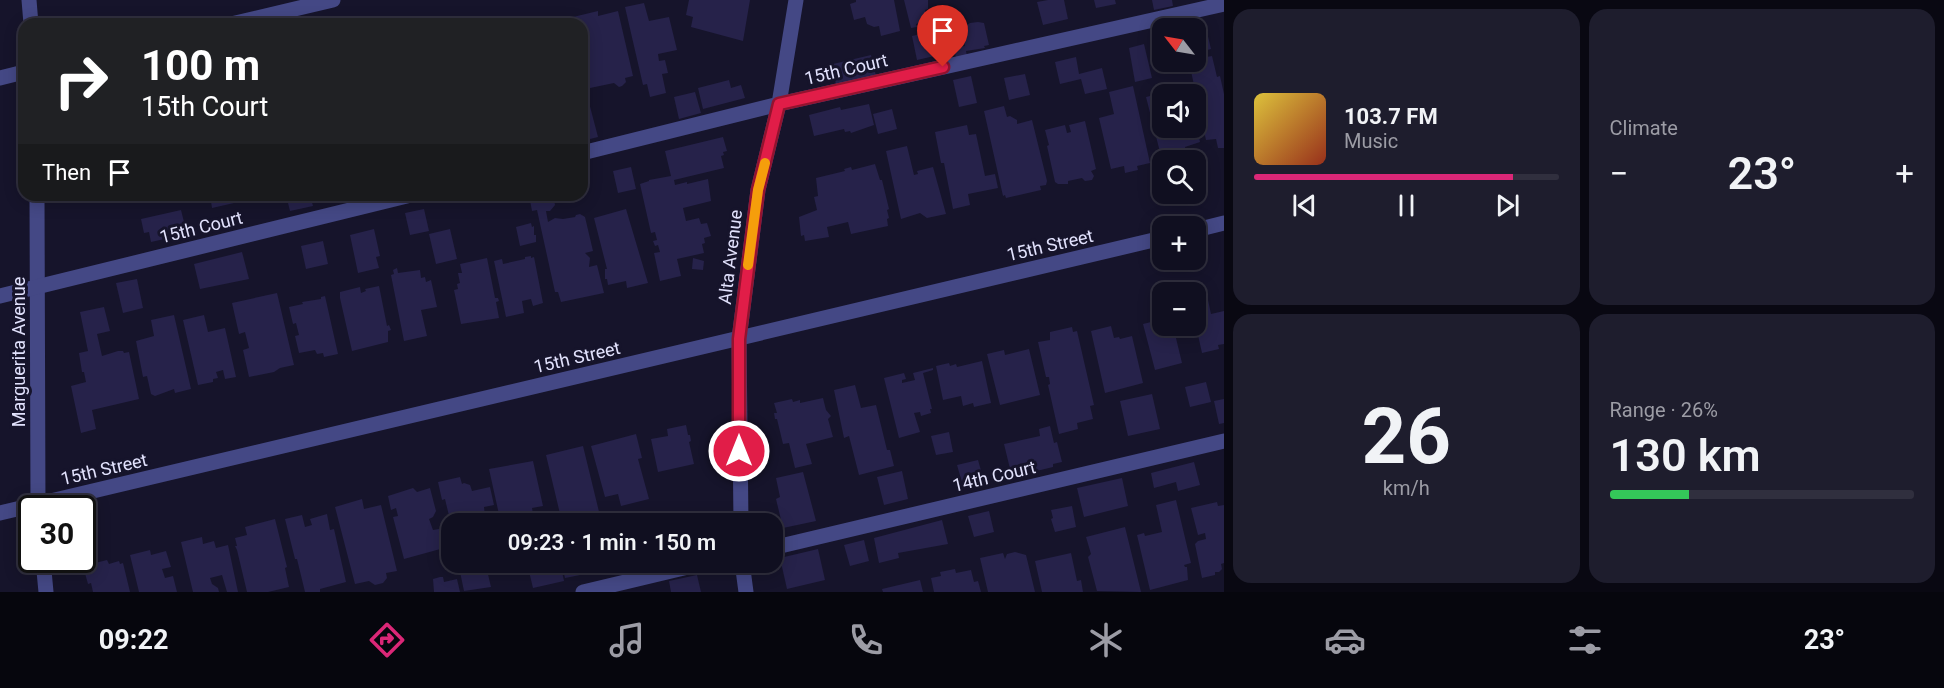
<!DOCTYPE html>
<meta charset="utf-8">
<style>
:root{--surface:#100f20;--page:#1e1d2d;--text:#f1f3f6;--muted:#9c9ca5;--line:#302f3e;--accent:#db2777}
body{margin:0;font-family:Roboto,sans-serif;background:var(--page);color:var(--text);height:100vh;display:flex;flex-direction:column;font-size:22px;white-space:nowrap}
*{box-sizing:border-box;margin:0}
p{font-size:20px;color:var(--muted)}
.icon{flex:none;width:33px;height:33px;fill:none;stroke:currentColor;stroke-width:2;stroke-linecap:round;stroke-linejoin:round}
.map{position:relative;flex:1;overflow:hidden}
.panel{display:flex;flex-direction:column;gap:9px;padding:9px;background:#090812;width:720px}
.panel>*{flex:none}
.hud{position:absolute;left:18px;top:18px;width:570px;height:183px;border-radius:18px;box-shadow:0 3px 15px #0003,0 0 0 2px var(--line);background:#202124;color:#fff;overflow:hidden}
.needle{width:39px;rotate:301deg}
.buttons{position:absolute;left:1152px;top:18px;display:grid;gap:12px}
.buttons a{display:grid;place-items:center;width:54px;height:54px;border-radius:12px;background:var(--surface);box-shadow:0 3px 15px #0003,0 0 0 2px var(--line);font-size:30px}
.speed{position:absolute;left:18px;top:495px;display:flex;gap:12px;font-size:30px;font-weight:700;text-align:center}
.speed>*{display:grid;place-content:center;width:78px;height:78px;border-radius:50%;background:var(--surface);box-shadow:0 3px 15px #0003,0 0 0 2px var(--line);line-height:1}
.speed .limit{border:3px solid #111;border-radius:9px;background:#fff;color:#111}
.pin{position:absolute;display:grid;place-items:center;width:51px;height:51px;color:#fff;margin:-62px -26px;border-radius:50% 50% 50% 0;rotate:-45deg;box-shadow:0 0 6px #0007}
.pin .icon{rotate:45deg}
.me{position:absolute;width:66px;margin:-33px;rotate:0deg;stroke-linejoin:round;filter:drop-shadow(0 0 4px #0008)}
.turn{display:flex;align-items:center;gap:21px;height:126px;padding:0 24px;font-size:27px}
.turn .icon{width:78px;height:78px;stroke-width:2.5}
.turn b{display:block;font-size:42px;line-height:51px}
.then{display:flex;align-items:center;height:57px;padding:0 24px;background:#0003;gap:12px;font-size:22px}
.big{font-size:45px;font-weight:600;line-height:1.1}
.panel .tile{flex:1;display:flex;flex-direction:column;justify-content:center;gap:9px;min-width:0;padding:0 21px;border-radius:18px;background:var(--page)}
.panel .dial{align-items:center;gap:0}
.dial b{font-size:78px;line-height:1}
.song{display:flex;align-items:center;gap:18px}
.cover{width:72px;height:72px;border-radius:9px;background:linear-gradient(135deg,hsl(50 70% 55%),hsl(10 70% 35%))}
.played{height:6px;border-radius:3px;background:linear-gradient(90deg,var(--accent) 85%,var(--line) 85%)}
.keys{display:flex;justify-content:space-around;direction:ltr}
.heat{display:flex;justify-content:space-between;align-items:center;font-size:33px;direction:ltr}
.charge{height:9px;border-radius:4px;background:linear-gradient(90deg,#34c759 26%,var(--line) 0)}
.panel .tiles{flex:1;display:grid;gap:9px;grid-template-columns:repeat(2,1fr)}
.trip{position:absolute;left:441px;top:513px;width:342px;height:60px;border-radius:18px;background:var(--surface);box-shadow:0 3px 15px #0003,0 0 0 2px var(--line);font-weight:600;line-height:60px;text-align:center}
.tab-bar{display:flex;height:96px;justify-content:space-around;align-items:center;background:#06060d;color:var(--muted)}
.tab-bar .icon{width:42px;height:42px}
.tab-bar .current{color:var(--accent)}
.tab-bar b{font-size:27px;color:var(--text)}
main{display:flex;flex:1;min-height:0}
.map>svg:first-child{display:block}
</style>
<main>
<div class="map">
<svg width="1224" height="592" viewBox="0 0 1224 592">
<rect width="100%" height="100%" fill="#16142b"/>
<!-- building -->
<g fill="#26224a">
<polygon points="689,0 750,0 743,41 691,27 693,17 686,15"/>
<polygon points="856,0 894,0 900,31 881,36 879,26 874,27 867,24 865,17 854,20 850,4 856,2"/>
<polygon points="904,0 928,0 928,9 925,10 928,21 916,24 917,27 911,28"/>
<polygon points="1048,0 1064,0 1068,19 1043,25 1037,2"/>
<polygon points="1094,0 1115,0 1116,4 1096,8"/>
<polygon points="1152,0 1172,0 1173,6 1154,10"/>
<polygon points="644,3 649,21 669,17 677,50 658,54 659,61 665,60 668,73 662,74 666,93 650,97 647,84 643,85 625,7"/>
<polygon points="598,11 598,16 618,11 633,76 625,78 626,82 622,86 619,87 614,83 590,88 582,54 582,24 575,24 573,17"/>
<polygon points="978,22 984,23 989,45 984,46 985,48 966,51 967,56 956,58 954,48 965,46 961,29 970,23"/>
<polygon points="1205,24 1211,49 1196,53 1196,28 1189,28"/>
<polygon points="934,31 939,55 917,60 912,36"/>
<polygon points="1144,44 1152,78 1135,82 1129,48"/>
<polygon points="871,55 876,76 836,84 832,68 834,67 833,64"/>
<polygon points="1212,56 1217,77 1220,76 1224,94 1224,148 1218,148 1216,139 1206,140 1189,62 1196,62 1196,59"/>
<polygon points="1076,57 1079,74 1102,68 1107,89 1085,94 1081,79 1060,84 1055,62"/>
<polygon points="1025,74 1030,95 1009,100 1004,78"/>
<polygon points="582,76 598,137 582,141"/>
<polygon points="971,76 977,103 959,107 953,80"/>
<polygon points="729,80 731,88 741,85 745,98 703,109 698,88"/>
<polygon points="1133,86 1150,163 1137,166 1138,170 1125,173 1124,166 1111,169 1099,118 1114,114 1109,92"/>
<polygon points="1183,88 1184,94 1162,94 1162,128 1197,128 1200,142 1185,147 1186,153 1174,156 1173,153 1161,156 1146,97"/>
<polygon points="695,92 701,113 679,119 674,97"/>
<polygon points="869,104 874,125 851,133 850,131 845,132 844,129 814,136 809,115 840,107 841,110"/>
<polygon points="1004,106 1007,117 1010,116 1017,120 1017,124 1032,120 1047,181 1046,185 1040,186 1041,190 1006,198 1005,195 1003,196 984,111"/>
<polygon points="892,109 897,129 878,134 873,114"/>
<polygon points="1085,121 1096,169 1091,171 1094,176 1092,180 1085,181 1082,178 1068,181 1068,184 1058,184 1055,182 1047,146 1049,145 1045,130 1065,125 1067,133 1071,132 1069,125"/>
<polygon points="967,125 969,135 976,134 985,176 995,174 998,188 968,194 970,205 953,209 944,163 941,163 935,132"/>
<polygon points="723,137 727,151 723,152 724,155 721,156 724,168 674,180 675,185 687,182 687,184 708,179 711,201 683,208 686,221 699,218 701,224 707,223 711,236 704,238 705,243 702,244 704,253 677,259 681,276 660,281 654,253 660,252 658,245 655,246 653,241 657,240 655,232 651,233 640,184 649,181 649,180 671,176 665,151"/>
<polygon points="907,146 914,175 918,174 917,171 933,167 946,214 927,218 920,213 901,219 886,151"/>
<polygon points="875,164 880,180 882,180 889,209 887,210 889,218 887,219 888,226 851,234 848,222 827,227 829,237 805,241 804,235 801,236 799,217 817,210 814,197 818,196 816,178 845,171 844,169 851,167 852,170"/>
<polygon points="631,167 636,189 618,193 613,171"/>
<polygon points="210,195 232,195 234,203 212,208"/>
<polygon points="286,195 310,195 313,206 290,211"/>
<polygon points="529,195 553,195 555,205 550,211 546,211 548,222 555,218 563,219 575,217 576,215 580,214 585,217 593,251 585,253 590,258 589,267 597,265 604,293 561,302 558,292 555,292 537,210 532,211"/>
<polygon points="424,209 429,231 410,235 405,213"/>
<polygon points="626,209 648,283 627,288 626,281 608,285 607,279 605,279 605,269 607,269 594,218"/>
<polygon points="181,210 187,234 151,242 149,232 144,233 141,219"/>
<polygon points="531,223 532,227 534,226 534,235 536,235 536,242 520,246 516,227"/>
<polygon points="374,229 380,256 376,257 379,268 358,273 350,235"/>
<polygon points="450,229 457,259 436,264 429,234"/>
<polygon points="323,241 328,264 306,269 301,246"/>
<polygon points="242,252 249,279 200,289 194,264"/>
<polygon points="531,256 531,258 534,257 543,303 533,306 531,299 522,301 524,313 506,317 494,261 502,259 503,264 525,259 525,257"/>
<polygon points="487,258 495,298 498,298 499,301 496,302 499,318 461,324 454,290 458,289 457,284 460,283 458,273 462,273 460,264"/>
<polygon points="693,258 704,261 703,270 692,269"/>
<polygon points="397,268 398,273 420,270 421,278 425,277 426,282 431,280 437,307 421,310 427,336 404,341 391,275 394,274 393,270"/>
<polygon points="137,279 143,308 123,313 116,283"/>
<polygon points="379,286 387,326 389,325 391,330 388,331 388,342 352,351 340,298 340,292 360,287 361,293 366,291 365,289"/>
<polygon points="277,293 294,365 280,368 274,372 249,377 243,350 249,348 245,332 239,334 232,303"/>
<polygon points="325,296 338,354 324,357 323,353 317,354 315,350 299,353 295,336 299,335 296,323 293,324 289,307 303,304 302,302 321,299 321,297"/>
<polygon points="1208,300 1211,314 1224,311 1224,344 1218,345 1219,349 1202,353 1196,326 1196,302"/>
<polygon points="104,307 110,331 97,334 102,356 118,351 123,351 124,353 129,352 139,399 92,410 96,429 81,433 71,386 86,382 84,372 82,372 79,353 88,351 80,312"/>
<polygon points="1162,312 1162,326 1178,326 1180,332 1175,334 1182,363 1155,370 1143,324 1155,321 1154,314"/>
<polygon points="174,315 191,389 175,393 174,389 155,396 151,394 147,376 143,377 136,341 154,336 151,320"/>
<polygon points="204,315 208,332 225,328 236,377 225,379 223,370 216,372 218,378 213,379 213,382 198,385 183,320"/>
<polygon points="1111,326 1114,338 1119,337 1120,339 1132,336 1143,383 1105,393 1091,331"/>
<polygon points="1072,327 1073,332 1077,331 1094,405 1090,406 1093,419 1077,423 1078,429 1059,434 1048,385 1050,384 1049,377 1046,377 1038,342 1050,340 1050,332"/>
<polygon points="1029,349 1040,395 1000,405 987,354 1004,350 1005,355"/>
<polygon points="982,361 991,403 974,407 973,403 963,406 961,396 943,400 936,366 949,363 950,366 956,364 957,367"/>
<polygon points="933,368 933,370 923,373 932,409 930,409 931,413 921,416 920,412 914,413 920,432 899,438 884,378 904,373 906,379 902,380 902,383 915,380 913,373"/>
<polygon points="1206,382 1211,402 1190,407 1185,387"/>
<polygon points="855,385 861,408 876,405 887,450 890,450 894,466 859,475 849,436 844,438 834,390"/>
<polygon points="1152,394 1160,429 1128,436 1120,401"/>
<polygon points="823,398 826,410 831,416 828,419 833,437 806,444 812,464 795,468 789,443 783,444 777,419 775,419 774,413 777,413 774,403 792,399 793,402 800,400 800,403"/>
<polygon points="1224,399 1224,423 1219,424 1214,401"/>
<polygon points="686,425 688,435 690,435 691,441 689,442 694,464 658,472 651,439 668,436 667,429"/>
<polygon points="1050,426 1054,443 1057,442 1062,462 1053,464 1053,467 1012,477 1004,444 1040,436 1039,429"/>
<polygon points="949,432 953,452 936,455 931,436"/>
<polygon points="636,434 642,458 638,459 649,499 621,506 618,494 605,497 591,446"/>
<polygon points="583,446 602,524 577,524 576,521 566,524 564,517 561,518 546,455"/>
<polygon points="978,460 984,481 963,486 957,465"/>
<polygon points="533,461 543,506 532,508 535,524 505,524 504,518 500,519 489,469"/>
<polygon points="1194,462 1200,485 1178,491 1176,482 1154,488 1151,473"/>
<polygon points="902,471 908,499 884,505 877,477"/>
<polygon points="803,472 816,521 783,528 776,499 780,497 776,478"/>
<polygon points="460,477 462,484 464,483 470,485 472,491 490,487 494,505 484,507 485,516 488,515 490,524 451,524 445,499 442,500 438,482"/>
<polygon points="1122,478 1128,506 1084,517 1077,488"/>
<polygon points="413,488 417,492 430,488 436,511 433,517 429,519 433,530 439,529 444,548 404,559 393,517 398,516 396,508 391,510 388,496"/>
<polygon points="362,499 364,509 381,505 397,571 386,573 387,578 383,583 375,585 369,581 355,584 335,507"/>
<polygon points="1176,500 1191,563 1184,565 1185,567 1187,567 1188,580 1150,590 1137,535 1144,533 1145,536 1162,532 1156,505"/>
<polygon points="1217,502 1218,506 1224,505 1224,563 1221,564 1222,569 1219,572 1215,572 1215,575 1202,578 1195,544 1198,541 1206,539 1205,533 1198,535 1191,508"/>
<polygon points="1072,506 1076,527 1055,532 1051,519 1053,518 1051,510"/>
<polygon points="989,511 994,532 974,537 968,516"/>
<polygon points="327,514 330,530 334,529 346,582 320,589 320,592 305,592 297,559 295,559 285,519 302,515 305,527 312,525 310,519"/>
<polygon points="275,519 287,567 285,568 289,587 268,592 247,592 237,550 235,546 237,546 235,538 247,535 245,527"/>
<polygon points="942,520 948,544 898,553 899,558 879,563 874,538"/>
<polygon points="1125,527 1141,592 1097,591 1088,557 1091,554 1086,537"/>
<polygon points="202,537 203,544 214,541 216,548 228,545 238,592 227,592 222,575 210,578 212,584 218,588 219,592 193,592 181,542"/>
<polygon points="864,540 869,561 850,566 844,545"/>
<polygon points="818,549 825,580 787,589 780,558"/>
<polygon points="150,550 151,555 166,551 171,567 162,569 165,578 173,576 177,592 139,592 130,555"/>
<polygon points="1015,552 1026,555 1035,592 988,592 980,558 1003,553 1005,559 1007,554"/>
<polygon points="1071,553 1077,581 1081,580 1083,592 1042,592 1035,561"/>
<polygon points="107,560 109,564 119,561 120,564 123,563 130,592 93,592 91,583 88,584 83,566"/>
<polygon points="456,562 472,562 475,568 486,566 491,587 464,591 459,567 457,567"/>
<polygon points="560,562 564,581 533,588 527,563"/>
<polygon points="561,562 582,562 585,574 565,578"/>
<polygon points="955,569 956,573 971,570 974,582 978,581 981,592 934,592 931,578 941,576 940,572"/>
<polygon points="697,575 701,592 671,592 669,581"/>
<polygon points="440,577 443,577 444,582 457,579 460,592 434,592 433,579"/>
<polygon points="920,580 923,592 883,592 882,589"/>
</g>
<g fill="none" stroke-linecap="round" stroke-linejoin="round">
<!-- minor -->
<g stroke="#444885" stroke-width="15">
<polyline points="29,0 31,24"/>
<polyline points="231,24 333,0"/>
<polyline points="0,78 24,72"/>
<polyline points="582,153 779,104 1224,4"/>
<polyline points="37,195 38,508"/>
<polyline points="1196,230 1224,223"/>
<polyline points="0,296 411,195"/>
<polyline points="0,513 1162,238"/>
<polyline points="741,524 739,339 758,190 779,104 796,0"/>
<polyline points="772,548 1224,441"/>
<polyline points="43,560 46,592"/>
<polyline points="742,562 746,592"/>
<polyline points="583,592 709,562"/>
</g>
</g>
<g fill="none" stroke-linecap="round" stroke-linejoin="round">
<!-- route casing -->
<g stroke="#92132f" stroke-width="15">
<polyline id="route" points="739,451 739,339 758,190 779,104 943,67"/>
</g>
<!-- route -->
<use href="#route" stroke="#e11d48" stroke-width="10"/>
<!-- slow -->
<polyline stroke="#f59e0b" stroke-width="10" points="748,265 758,190 765,163"/>
</g>
<g text-anchor="middle" dominant-baseline="central" stroke-width="6" stroke-linejoin="round" paint-order="stroke">
<!-- street labels -->
<g font-size="18" fill="#e1e1fc" stroke="#16142b">
<text transform="translate(846 69) rotate(-13)">15th Court</text>
<text transform="translate(201 227) rotate(-14)">15th Court</text>
<text transform="translate(1050 245) rotate(-13)">15th Street</text>
<text transform="translate(730 257) rotate(-83)">Alta Avenue</text>
<text transform="translate(18 352) rotate(-90)">Marguerita Avenue</text>
<text transform="translate(577 357) rotate(-13)">15th Street</text>
<text transform="translate(104 469) rotate(-13)">15th Street</text>
<text transform="translate(994 476) rotate(-13)">14th Court</text>
</g>
</g>
</svg>
<div class="buttons">
<a><svg class="needle" viewBox="-14 -14 28 28"><path d="M0-13l5 13h-10z" fill="#e53935"/><path d="M0 13l5-13h-10z" fill="#9c9ca5"/></svg></a>
<a><svg class="icon" aria-label="sound" viewBox="0 0 24 24"><path d="M4 9h4l5-4v14l-5-4H4zM17 9q2 3 0 6"/></svg></a>
<a><svg class="icon" aria-label="search" viewBox="0 0 24 24"><circle cx="10" cy="10" r="6"/><path d="M15 15l6 6"/></svg></a>
<a>+</a>
<a>−</a>
</div>
<div class="speed"><div class="limit">30</div></div>
<div class="pin" style="left:943px;top:67px;background:#d93025"><svg class="icon" aria-label="arrive" viewBox="0 0 24 24"><path d="M6 21V4h12l-3 4 3 4H6"/></svg></div>
<svg class="me" style="left:739px;top:451px" viewBox="-20 -20 40 40"><circle r="17" fill="#e11d48" stroke="#fff" stroke-width="3"/><path d="M0-11L8 9 0 5-8 9z" fill="#fff"/></svg>
<div class="trip">09:23 · 1 min · 150 m</div>
<div class="hud">
<div class="turn"><svg class="icon" aria-label="right" viewBox="0 0 24 24"><path d="M7 20v-9h11M14 6l5 5-5 5"/></svg><div><b>100 m</b>15th Court</div></div>
<div class="then">Then<svg class="icon" aria-label="arrive" viewBox="0 0 24 24"><path d="M6 21V4h12l-3 4 3 4H6"/></svg></div>
</div>
</div>
<section class="panel">
<div class="tiles">
<div class="tile">
<div class="song"><i class="cover"></i><div><b>103.7 FM</b><p>Music</p></div></div>
<div class="played"></div>
<div class="keys"><svg class="icon" aria-label="previous" viewBox="0 0 24 24"><path d="M18 5L8 12l10 7zM5 5v14"/></svg><svg class="icon" aria-label="pause" viewBox="0 0 24 24"><path d="M8 5v14M16 5v14"/></svg><svg class="icon" aria-label="next" viewBox="0 0 24 24"><path d="M6 5l10 7-10 7zM19 5v14"/></svg></div>
</div>
<div class="tile"><p>Climate</p>
<div class="heat"><a>−</a><b class="big">23°</b><a>+</a></div>
</div>
<div class="tile dial"><b>26</b><p>km/h</p></div>
<div class="tile"><p>Range · 26%</p><b class="big">130 km</b><div class="charge"></div></div>
</div>
</section>
</main>
<nav class="tab-bar">
<b>09:22</b>
<svg class="icon current" aria-label="directions" viewBox="0 0 24 24"><path d="M12 3l9 9-9 9-9-9zM9 14v-3h6M13 9l2 2-2 2"/></svg>
<svg class="icon" aria-label="music" viewBox="0 0 24 24"><path d="M9 18V5l10-2v13"/><circle cx="6" cy="18" r="3"/><circle cx="16" cy="16" r="3"/></svg>
<svg class="icon" aria-label="phone" viewBox="0 0 24 24"><path d="M5 4h4l2 5-3 2q2 4 5 5l2-3 5 2v4C11 20 4 13 5 4z"/></svg>
<svg class="icon" aria-label="climate" viewBox="0 0 24 24"><path d="M12 3v18M4 7l16 10M4 17L20 7"/></svg>
<svg class="icon" aria-label="car" viewBox="0 0 24 24"><path d="M5 17H2v-5l4-1 3-4h7l3 4 3 1v5h-3M9 17h6M6 11h13"/><circle cx="7" cy="17" r="2"/><circle cx="17" cy="17" r="2"/></svg>
<svg class="icon" aria-label="filters" viewBox="0 0 24 24"><path d="M4 7h16M4 17h16"/><circle cx="9" cy="7" r="2"/><circle cx="15" cy="17" r="2"/></svg>
<b>23°</b>
</nav>
